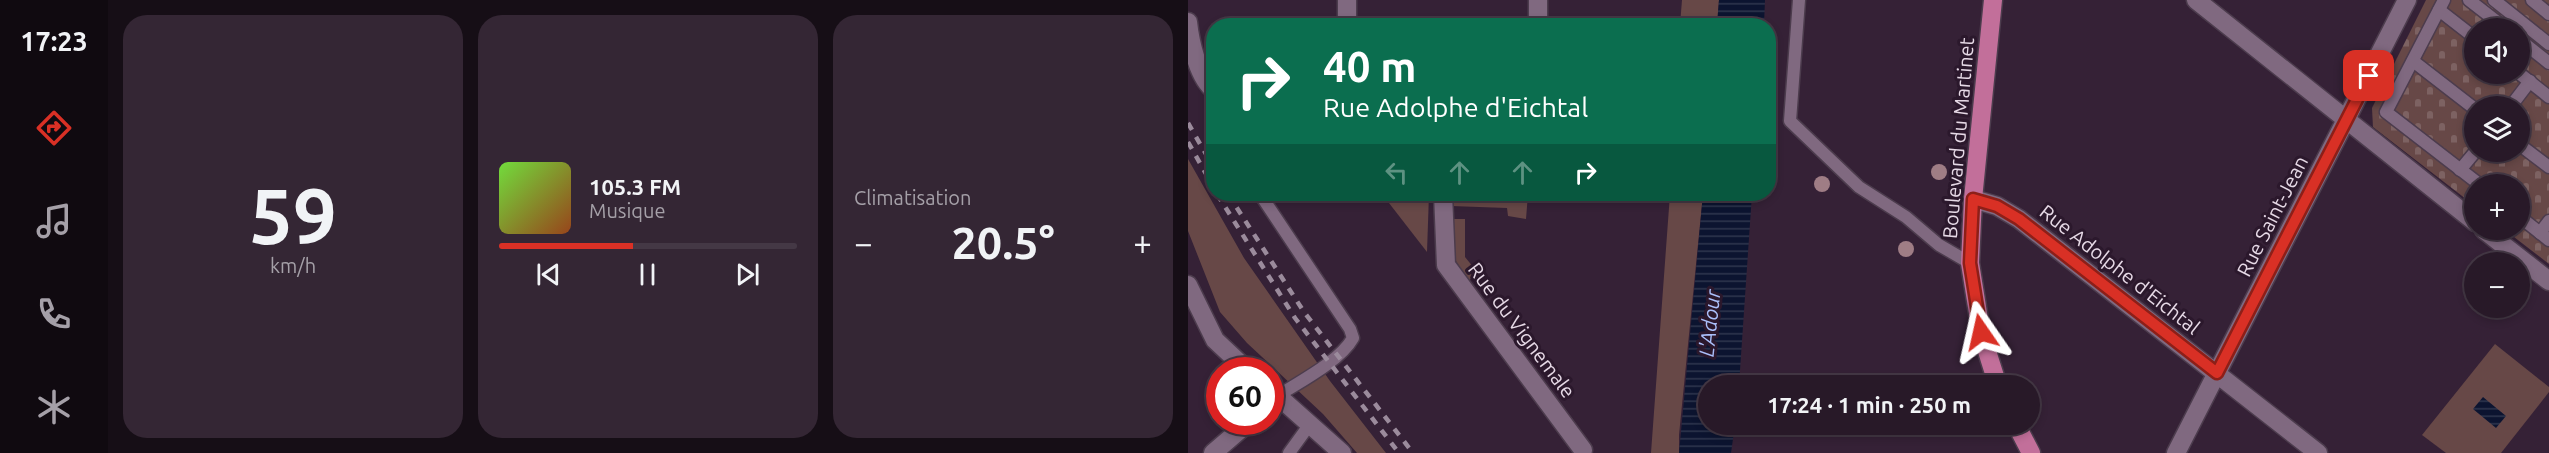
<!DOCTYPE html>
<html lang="fr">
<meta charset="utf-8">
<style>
:root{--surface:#281928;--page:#342634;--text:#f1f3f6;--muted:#a5a0a8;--line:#443845;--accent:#d93025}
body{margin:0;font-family:Ubuntu,sans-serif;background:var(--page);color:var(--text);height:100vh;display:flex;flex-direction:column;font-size:22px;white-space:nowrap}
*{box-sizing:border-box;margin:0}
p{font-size:20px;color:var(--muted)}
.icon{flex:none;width:33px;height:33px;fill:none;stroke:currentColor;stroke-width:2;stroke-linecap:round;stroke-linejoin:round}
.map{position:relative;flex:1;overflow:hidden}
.details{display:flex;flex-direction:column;gap:15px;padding:15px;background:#160e16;width:1080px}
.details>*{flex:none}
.top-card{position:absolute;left:18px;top:18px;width:570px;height:183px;border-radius:24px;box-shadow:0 3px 9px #0003,0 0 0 2px var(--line);background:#0b6e4f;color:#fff;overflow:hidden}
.fabs{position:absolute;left:1276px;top:18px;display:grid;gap:12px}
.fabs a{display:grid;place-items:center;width:66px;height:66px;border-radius:50%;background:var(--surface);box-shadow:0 3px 9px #0003,0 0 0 2px var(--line);font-size:30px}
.speed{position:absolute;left:18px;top:357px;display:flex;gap:12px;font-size:30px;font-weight:700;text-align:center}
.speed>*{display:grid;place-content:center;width:78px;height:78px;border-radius:50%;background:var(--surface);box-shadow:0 3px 9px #0003,0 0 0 2px var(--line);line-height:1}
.speed .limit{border:9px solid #d22;background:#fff;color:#111}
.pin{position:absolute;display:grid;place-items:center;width:51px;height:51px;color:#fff;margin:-26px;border-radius:12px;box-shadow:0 3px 9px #0006}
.me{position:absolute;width:66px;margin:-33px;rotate:349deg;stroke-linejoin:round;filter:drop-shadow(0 0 4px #0008)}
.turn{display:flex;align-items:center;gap:21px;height:126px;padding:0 18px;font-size:27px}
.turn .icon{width:78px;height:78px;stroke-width:2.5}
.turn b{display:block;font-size:42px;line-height:51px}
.lanes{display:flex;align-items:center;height:57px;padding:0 18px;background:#0003;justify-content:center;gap:30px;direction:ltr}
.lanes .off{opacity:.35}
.big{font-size:45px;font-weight:700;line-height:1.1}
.details .card{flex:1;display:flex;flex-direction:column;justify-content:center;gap:9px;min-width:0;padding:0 21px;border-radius:24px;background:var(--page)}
.details .dial{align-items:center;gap:0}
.dial b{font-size:78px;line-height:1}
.song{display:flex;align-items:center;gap:18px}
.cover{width:72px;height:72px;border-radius:9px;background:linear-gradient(135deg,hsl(100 70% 55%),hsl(20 70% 35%))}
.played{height:6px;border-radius:3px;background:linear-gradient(90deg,var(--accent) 45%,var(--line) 45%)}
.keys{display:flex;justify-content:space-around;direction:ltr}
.heat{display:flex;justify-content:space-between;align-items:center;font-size:33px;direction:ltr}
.details .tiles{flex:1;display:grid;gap:15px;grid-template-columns:repeat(3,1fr)}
.trip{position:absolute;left:510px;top:375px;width:342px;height:60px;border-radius:30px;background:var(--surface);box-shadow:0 3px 9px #0003,0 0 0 2px var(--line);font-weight:700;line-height:60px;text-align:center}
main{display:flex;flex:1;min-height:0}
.tab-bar{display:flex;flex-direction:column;width:108px;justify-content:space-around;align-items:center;background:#100a10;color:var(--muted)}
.tab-bar .icon{width:42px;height:42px}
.tab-bar .on{color:var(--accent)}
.tab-bar b{font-size:27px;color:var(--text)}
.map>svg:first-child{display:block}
</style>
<main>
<nav class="tab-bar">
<b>17:23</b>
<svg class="icon on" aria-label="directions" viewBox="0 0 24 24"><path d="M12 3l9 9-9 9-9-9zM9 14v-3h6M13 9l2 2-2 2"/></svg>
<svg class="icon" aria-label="music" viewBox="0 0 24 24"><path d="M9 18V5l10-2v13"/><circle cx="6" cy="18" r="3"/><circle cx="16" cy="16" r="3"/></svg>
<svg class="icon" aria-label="phone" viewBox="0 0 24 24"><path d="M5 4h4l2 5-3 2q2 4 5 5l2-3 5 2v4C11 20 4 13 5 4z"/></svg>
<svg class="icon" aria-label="climate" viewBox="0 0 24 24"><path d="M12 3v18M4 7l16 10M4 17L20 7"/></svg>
</nav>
<section class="details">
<div class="tiles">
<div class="card dial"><b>59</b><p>km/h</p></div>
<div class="card">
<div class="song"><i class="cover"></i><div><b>105.3 FM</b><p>Musique</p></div></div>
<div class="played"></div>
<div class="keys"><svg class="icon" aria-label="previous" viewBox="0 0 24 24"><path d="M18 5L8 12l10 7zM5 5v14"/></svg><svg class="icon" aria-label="pause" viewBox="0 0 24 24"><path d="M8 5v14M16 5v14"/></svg><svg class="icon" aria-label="next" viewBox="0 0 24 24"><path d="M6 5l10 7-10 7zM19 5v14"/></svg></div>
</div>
<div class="card"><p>Climatisation</p>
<div class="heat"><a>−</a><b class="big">20.5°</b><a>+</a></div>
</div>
</div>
</section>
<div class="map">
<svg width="1361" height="453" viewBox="0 0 1361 453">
<defs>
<pattern id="cemetery-stones" width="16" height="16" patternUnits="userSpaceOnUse" patternTransform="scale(1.5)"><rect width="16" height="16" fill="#674847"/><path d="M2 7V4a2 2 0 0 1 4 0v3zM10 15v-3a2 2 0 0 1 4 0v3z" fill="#7d6262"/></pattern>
<pattern id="water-rules" width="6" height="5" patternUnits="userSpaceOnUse" patternTransform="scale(1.5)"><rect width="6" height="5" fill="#0c1430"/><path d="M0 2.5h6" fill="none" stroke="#2f364e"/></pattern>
</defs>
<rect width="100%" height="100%" fill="#352136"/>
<!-- grass -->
<g fill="#674847">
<polygon points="494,0 531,0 529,25 492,25"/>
<polygon points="0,159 56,258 142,381 198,453 169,453 135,414 59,343 32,312 0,231"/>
<polygon points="194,194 241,194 239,252"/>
<polygon points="263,194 340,194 338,219 320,216 319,208 263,206"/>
<polygon points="482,194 515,194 491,435 491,453 463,453"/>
<polygon points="265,219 277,219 277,257 290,273 280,281 265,256"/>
<polygon points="1307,344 1361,387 1361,392 1313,453 1258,453 1234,435"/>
</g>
<!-- cemetery -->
<path fill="url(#cemetery-stones)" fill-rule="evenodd" d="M 1238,0 L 1361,0 L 1361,264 L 1317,230 L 1332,230 L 1332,184 L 1287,184 L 1287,206 L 1185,127 L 1184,108 ZM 1287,28 L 1332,28 L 1332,74 L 1287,74 ZM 1287,106 L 1332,106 L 1332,152 L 1287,152 Z"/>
<!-- water -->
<g fill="url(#water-rules)">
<polygon points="531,0 577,0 576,25 529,25"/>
<polygon points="515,194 564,194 551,385 520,386 520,424 547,425 543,453 491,453"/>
<polygon points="1295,397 1318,416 1308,428 1285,409"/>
</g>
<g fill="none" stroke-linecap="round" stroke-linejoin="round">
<!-- lane casing -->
<g stroke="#4c3c4d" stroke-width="15">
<g id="lane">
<polyline points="611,0 602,121 671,187 718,217 751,245 782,263"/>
<polyline points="1256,0 1198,112 1291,184"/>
<polyline points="1281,0 1317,28"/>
<polyline points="1306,0 1361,44"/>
<polyline points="1344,0 1361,14"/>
<polyline points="1251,10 1287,38"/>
<polyline points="1332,40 1361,63"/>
<polyline points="1225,61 1287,109"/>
<polyline points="1332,74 1361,97"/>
<polyline points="1323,106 1342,81"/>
<polyline points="1332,145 1361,167"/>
<polyline points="1272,170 1287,152"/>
<path d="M 72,194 L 162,329 L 165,338 C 152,361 113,381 91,395"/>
<polyline points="1332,217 1361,240"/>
<polyline points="1352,233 1361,221"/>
<polyline points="101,453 122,424"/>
</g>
</g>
<!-- street casing -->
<g stroke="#4c3c4d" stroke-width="21">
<g id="street">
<polyline points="1008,0 1287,222"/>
<path d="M 0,22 C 2,41 10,78 26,90"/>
<polyline points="159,26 159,0"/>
<polyline points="350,26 350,0"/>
<polyline points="255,194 258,265 395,450"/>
<polyline points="785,199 809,206 831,219 1130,453"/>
<polyline points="1296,230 1361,281"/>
<polyline points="0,285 27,340 59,370"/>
<polyline points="82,389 154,453"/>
<polyline points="25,453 61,422"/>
<polyline points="988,453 1219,0"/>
</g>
</g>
<!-- primary casing -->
<g stroke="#4c3c4d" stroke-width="21">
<g id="primary">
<polyline points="805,0 785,199 782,263 793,332 810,386"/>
<polyline points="828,424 843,453"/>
</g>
</g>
<!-- lane -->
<use href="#lane" stroke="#806980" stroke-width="12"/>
<!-- street -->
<use href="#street" stroke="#806980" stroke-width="18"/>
<!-- primary -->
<use href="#primary" stroke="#c26f9a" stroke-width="18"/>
<!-- rail -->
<g stroke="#9b8b9c" stroke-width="4.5" stroke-dasharray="8 8" stroke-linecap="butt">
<polyline points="0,123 26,168"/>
<polyline points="0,142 26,188"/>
<polyline points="29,194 107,318 211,453"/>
<polyline points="40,194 116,312 225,453"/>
</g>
</g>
<!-- trees -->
<g fill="#9f7d85">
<circle cx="751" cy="172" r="8"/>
<circle cx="634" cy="184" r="8"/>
<circle cx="718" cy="249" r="8"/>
</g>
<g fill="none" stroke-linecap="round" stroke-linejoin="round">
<!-- route casing -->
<g stroke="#8d1f18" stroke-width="15">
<polyline id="route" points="793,332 782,263 785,199 809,206 831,219 1029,373 1181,76"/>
</g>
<!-- route -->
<use href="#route" stroke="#d93025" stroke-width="10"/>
</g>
<g text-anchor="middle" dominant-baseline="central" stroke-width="6" stroke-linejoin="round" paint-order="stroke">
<!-- street labels -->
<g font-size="20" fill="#e6d9e6" stroke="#2b182c">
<text transform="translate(770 138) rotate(-85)">Boulevard du Martinet</text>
<text transform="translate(1084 216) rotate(-63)">Rue Saint-Jean</text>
<text transform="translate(932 269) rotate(38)">Rue Adolphe d'Eichtal</text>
<text transform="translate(334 330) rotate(53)">Rue du Vignemale</text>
</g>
<!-- water labels -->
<g font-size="21" font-style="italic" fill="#aabffa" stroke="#2b182c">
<text transform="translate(521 323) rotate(-84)">L'Adour</text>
</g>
</g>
</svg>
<div class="fabs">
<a><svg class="icon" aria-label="sound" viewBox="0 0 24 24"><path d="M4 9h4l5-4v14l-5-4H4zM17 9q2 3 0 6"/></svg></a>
<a><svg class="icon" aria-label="layers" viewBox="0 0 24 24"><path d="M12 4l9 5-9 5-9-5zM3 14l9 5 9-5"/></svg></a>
<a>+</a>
<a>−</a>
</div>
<div class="speed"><div class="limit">60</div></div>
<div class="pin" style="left:1181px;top:76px;background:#d93025"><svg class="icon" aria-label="arrive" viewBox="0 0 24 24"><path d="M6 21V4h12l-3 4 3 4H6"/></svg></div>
<svg class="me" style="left:793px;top:332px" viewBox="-20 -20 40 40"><path d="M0-17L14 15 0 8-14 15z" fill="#d93025" stroke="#fff" stroke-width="4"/></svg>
<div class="trip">17:24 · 1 min · 250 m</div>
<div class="top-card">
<div class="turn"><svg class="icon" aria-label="right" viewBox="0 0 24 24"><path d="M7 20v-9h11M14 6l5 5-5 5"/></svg><div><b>40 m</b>Rue Adolphe d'Eichtal</div></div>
<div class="lanes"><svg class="icon off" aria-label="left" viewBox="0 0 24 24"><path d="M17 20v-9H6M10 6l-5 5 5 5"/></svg><svg class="icon off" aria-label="ahead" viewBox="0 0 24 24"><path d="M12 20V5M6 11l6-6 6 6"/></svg><svg class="icon off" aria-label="ahead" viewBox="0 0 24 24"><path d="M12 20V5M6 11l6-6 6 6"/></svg><svg class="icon" aria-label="right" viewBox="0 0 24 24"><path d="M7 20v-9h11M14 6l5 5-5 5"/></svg></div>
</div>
</div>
</main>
